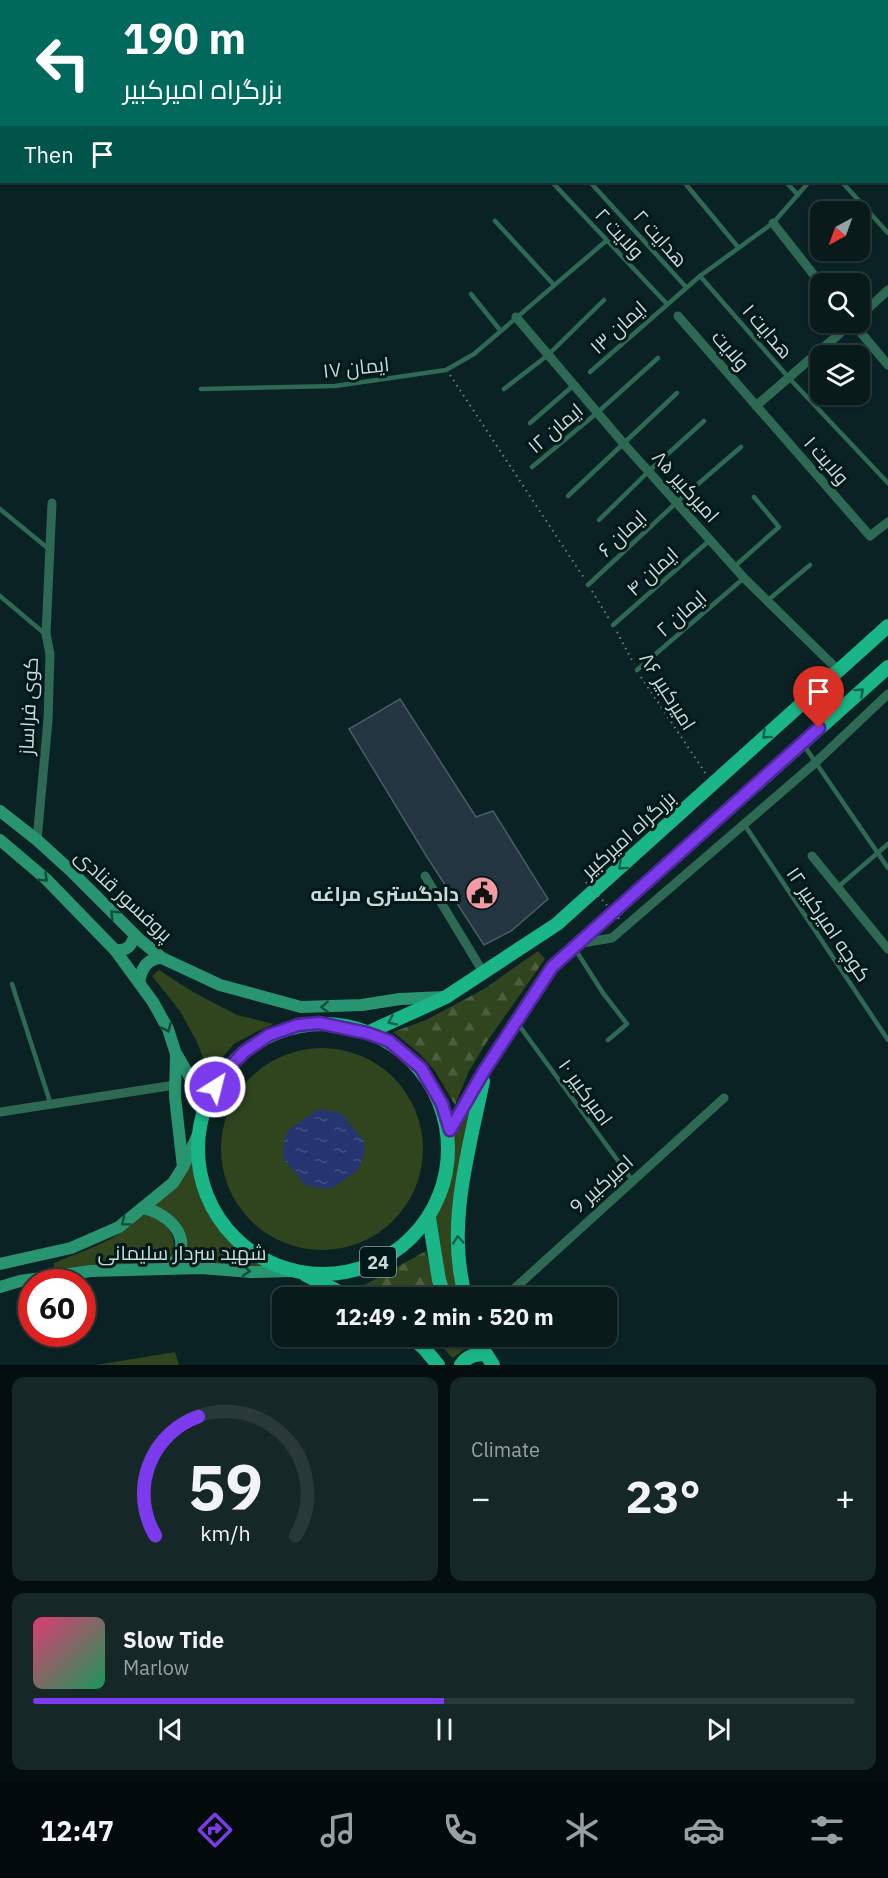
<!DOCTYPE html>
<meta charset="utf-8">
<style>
:root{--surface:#081a1a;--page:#162727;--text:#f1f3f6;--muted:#98a1a2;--line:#293839;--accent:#7c3aed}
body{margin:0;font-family:"IBM Plex Sans",Cairo,sans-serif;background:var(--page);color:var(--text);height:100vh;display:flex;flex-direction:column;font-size:22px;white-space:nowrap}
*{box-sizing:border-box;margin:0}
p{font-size:20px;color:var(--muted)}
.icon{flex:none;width:33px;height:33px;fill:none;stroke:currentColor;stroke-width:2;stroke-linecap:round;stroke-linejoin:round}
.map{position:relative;height:1365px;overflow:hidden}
.side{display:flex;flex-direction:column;gap:12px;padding:12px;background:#040e0e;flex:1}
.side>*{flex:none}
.banner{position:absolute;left:0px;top:0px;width:888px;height:183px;box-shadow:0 2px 4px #0004,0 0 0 2px var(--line);background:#00695c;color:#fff;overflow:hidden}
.needle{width:39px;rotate:221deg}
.fabs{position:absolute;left:810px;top:201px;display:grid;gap:12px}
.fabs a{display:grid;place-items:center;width:60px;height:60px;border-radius:12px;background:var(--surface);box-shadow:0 2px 4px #0004,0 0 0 2px var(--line);font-size:30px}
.speed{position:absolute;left:18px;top:1269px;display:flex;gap:12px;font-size:30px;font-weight:700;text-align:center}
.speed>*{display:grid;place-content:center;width:78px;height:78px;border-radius:50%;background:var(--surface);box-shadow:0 2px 4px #0004,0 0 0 2px var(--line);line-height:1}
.speed .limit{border:9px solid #d22;background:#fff;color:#111}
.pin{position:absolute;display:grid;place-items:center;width:51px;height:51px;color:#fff;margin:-62px -26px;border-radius:50% 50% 50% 0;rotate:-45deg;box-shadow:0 0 6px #0007}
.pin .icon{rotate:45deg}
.me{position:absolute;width:66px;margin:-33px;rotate:36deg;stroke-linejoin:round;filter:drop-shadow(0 0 4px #0008)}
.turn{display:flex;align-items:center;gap:21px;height:126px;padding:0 24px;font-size:27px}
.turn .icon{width:78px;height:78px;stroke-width:2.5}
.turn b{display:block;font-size:42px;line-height:51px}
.then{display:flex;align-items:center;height:57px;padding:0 24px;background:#0003;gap:12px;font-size:22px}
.big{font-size:45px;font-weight:700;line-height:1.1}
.side .card{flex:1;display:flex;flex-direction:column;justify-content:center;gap:9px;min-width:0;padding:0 21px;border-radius:12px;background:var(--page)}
.side .dial{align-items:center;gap:0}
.dial svg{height:156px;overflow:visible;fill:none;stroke:var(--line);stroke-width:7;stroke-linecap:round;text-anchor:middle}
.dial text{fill:var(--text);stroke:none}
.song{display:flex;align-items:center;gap:18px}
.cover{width:72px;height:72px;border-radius:9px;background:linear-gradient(135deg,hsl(340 70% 55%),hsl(150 70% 35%))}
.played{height:6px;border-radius:3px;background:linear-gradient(90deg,var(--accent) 50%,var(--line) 50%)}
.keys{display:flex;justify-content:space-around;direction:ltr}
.heat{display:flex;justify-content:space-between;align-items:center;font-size:33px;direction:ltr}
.side .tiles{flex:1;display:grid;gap:12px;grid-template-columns:1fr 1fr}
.card:last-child{grid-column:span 2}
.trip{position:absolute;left:272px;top:1287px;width:345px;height:60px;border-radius:12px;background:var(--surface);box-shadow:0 2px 4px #0004,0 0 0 2px var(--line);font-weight:700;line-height:60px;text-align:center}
.tabs{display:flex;height:96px;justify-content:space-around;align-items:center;background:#030a0a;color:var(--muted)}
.tabs .icon{width:42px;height:42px}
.tabs .on{color:var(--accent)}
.tabs b{font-size:27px;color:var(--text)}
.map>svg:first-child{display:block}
</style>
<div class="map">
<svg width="888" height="1365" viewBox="0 0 888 1365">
<defs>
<pattern id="forest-firs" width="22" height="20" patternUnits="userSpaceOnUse" patternTransform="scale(1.5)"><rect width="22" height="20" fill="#30441e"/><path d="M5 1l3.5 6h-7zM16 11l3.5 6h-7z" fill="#4d5e3e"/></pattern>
<pattern id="water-ripples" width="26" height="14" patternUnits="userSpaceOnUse" patternTransform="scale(1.5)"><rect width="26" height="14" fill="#25356f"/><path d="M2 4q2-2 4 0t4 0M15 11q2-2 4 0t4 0" fill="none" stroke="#435283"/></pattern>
</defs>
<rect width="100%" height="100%" fill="#0a2223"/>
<!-- green -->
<g fill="#30441e">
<polygon points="159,970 193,992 237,1015 274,1024 258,1031 234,1044 209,1072 196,1040 180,1011 152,976"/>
<circle cx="322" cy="1149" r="101"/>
<polygon points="484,1071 458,1207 466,1297 445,1297 429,1218 438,1192 450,1130"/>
<path d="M 192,1153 C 196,1169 198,1189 205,1204 C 219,1234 245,1252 272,1269 L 181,1264 L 186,1255 L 187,1243 L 153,1205 Z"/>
<path d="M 151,1214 C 169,1226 183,1241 167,1262 L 54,1271 L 54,1263 C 75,1254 100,1246 119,1234 C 131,1226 136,1215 151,1214 Z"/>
<polygon points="175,1352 179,1365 96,1365"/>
</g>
<!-- forest -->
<g fill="url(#forest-firs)">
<polygon points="538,951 545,959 486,1043 469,1071 455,1105 435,1071 419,1053 393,1032 426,1020 484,989"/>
<polygon points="426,1251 438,1297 381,1297 361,1287"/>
<polygon points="432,1337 460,1337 467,1347 453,1358"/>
</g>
<!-- water -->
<polygon fill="url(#water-ripples)" points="321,1109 341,1113 364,1141 364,1152 359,1169 334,1187 326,1189 305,1185 285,1161 283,1154 284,1141 288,1130 315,1111"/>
<!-- building -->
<polygon fill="#233540" stroke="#485c67" stroke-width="1.5" points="400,699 476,817 493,811 548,899 511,931 484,945 427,857 349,729"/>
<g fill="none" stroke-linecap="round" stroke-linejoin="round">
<!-- path -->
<g stroke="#6e8181" stroke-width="2" stroke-dasharray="1.5 4.5" stroke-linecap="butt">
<polyline points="450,375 584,578"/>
<polyline points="592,591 609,619"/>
<polyline points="617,632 634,664"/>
<polyline points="641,677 706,774"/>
</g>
<!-- lane -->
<g stroke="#2d6953" stroke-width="4.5">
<polyline points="585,0 587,2"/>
<polyline points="840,0 841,2"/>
<polyline points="726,2 727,0"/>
<polyline points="886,88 888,91"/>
<polyline points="886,168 888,168"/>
<polyline points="552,182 667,304"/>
<polyline points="590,182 686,287"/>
<polyline points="684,182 738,247"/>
<polyline points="786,182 798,195"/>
<polyline points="842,182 888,233"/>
<polyline points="495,221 554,285"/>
<polyline points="700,276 789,378 888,483"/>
<polyline points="471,294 500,330"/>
<polyline points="590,372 700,276 773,223 809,182"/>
<polyline points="201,389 335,386 446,370 474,354 606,241"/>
<polyline points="504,389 548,355 604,300"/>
<polyline points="530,423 574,385"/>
<polyline points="532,467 598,412 658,358"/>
<polyline points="568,496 677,393"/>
<polyline points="0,509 50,550"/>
<polyline points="599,520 649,471 704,421"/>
<polyline points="734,567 779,527 754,497"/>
<polyline points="588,585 677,502 741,447"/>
<polyline points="0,596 44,633"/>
<polyline points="767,601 810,565"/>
<polyline points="613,625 710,540"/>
<polyline points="637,670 744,578"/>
<polyline points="803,744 888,868"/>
<polyline points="744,824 888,1040"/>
<polyline points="838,887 888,844"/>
<polyline points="575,949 603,993 627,1024 608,1040"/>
<polyline points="12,984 51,1105"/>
<polyline points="518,1024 632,1180"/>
</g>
<!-- street -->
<g stroke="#2d6953" stroke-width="9">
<polyline points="522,0 526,2"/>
<polyline points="773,223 821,284"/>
<polyline points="678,316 870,536 888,522"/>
<polyline points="860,316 888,290"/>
<polyline points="516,317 624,444 744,578 838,670"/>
<polyline points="852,322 888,365"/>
<polyline points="756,406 853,322"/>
<polyline points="37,840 48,720 50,654 46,634 52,503"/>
<polyline points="812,856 888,949"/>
<polyline points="425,876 483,972"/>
<polyline points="582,943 612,938 815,763 888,694"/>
<polyline points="0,1112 175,1085"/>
<polyline points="504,1298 724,1098"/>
</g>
<!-- secondary -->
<g stroke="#299570" stroke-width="12">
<polyline points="0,811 37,840 70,870 140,940 162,958 220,985 301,1007 362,1005 400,999 445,997"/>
<polyline points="0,840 46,879 115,950 153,1002 168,1029 176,1054 175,1097 183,1167"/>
<path d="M 115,950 C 128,951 131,946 135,935"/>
<path d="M 139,983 C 141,969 147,958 162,958"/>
<polyline points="177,1055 195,1086 204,1114"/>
<path d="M 142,1208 C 164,1211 192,1234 177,1258 C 175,1262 170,1266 167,1268"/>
<polyline points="0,1264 71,1248 119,1227 173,1183 183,1167 200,1130"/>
<polyline points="0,1287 20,1281 91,1271 201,1268 251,1272 294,1271"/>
</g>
<!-- primary -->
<g stroke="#1ab687" stroke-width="14">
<circle cx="323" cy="1149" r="125"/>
<polyline points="367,1033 446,997 557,924 888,626"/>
<polyline points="450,1130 484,1071 552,967 888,667"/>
<polyline points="429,1218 439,1280 445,1298"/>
<polyline points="306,1275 351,1298"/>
<path d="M 466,1298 C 445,1228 469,1150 483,1081"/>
<polyline points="409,1336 424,1348 438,1365"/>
<polyline points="477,1336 477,1345 486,1354 493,1365"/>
<path d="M 461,1365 C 467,1356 475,1354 486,1354"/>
</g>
<!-- path-bridge -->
<polyline stroke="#6e8181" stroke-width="2" stroke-dasharray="1.5 4.5" stroke-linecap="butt" points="586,882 622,922"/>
</g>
<!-- one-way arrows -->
<defs><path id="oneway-chevron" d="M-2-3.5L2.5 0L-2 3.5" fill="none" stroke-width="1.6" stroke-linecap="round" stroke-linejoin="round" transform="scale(1.5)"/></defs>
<g stroke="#0d604b">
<use href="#oneway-chevron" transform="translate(860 692) rotate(-42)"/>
<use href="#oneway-chevron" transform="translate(766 735) rotate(138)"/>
<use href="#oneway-chevron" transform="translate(622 866) rotate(138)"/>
<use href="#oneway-chevron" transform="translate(392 1021) rotate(155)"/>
<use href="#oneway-chevron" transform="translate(458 1240) rotate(-95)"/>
</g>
<g stroke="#124b3c">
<use href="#oneway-chevron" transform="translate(44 878) rotate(43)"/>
<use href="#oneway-chevron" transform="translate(114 914) rotate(-135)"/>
<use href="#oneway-chevron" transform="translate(325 1007) rotate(178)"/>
<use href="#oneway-chevron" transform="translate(167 1028) rotate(66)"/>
<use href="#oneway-chevron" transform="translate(125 1222) rotate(143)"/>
<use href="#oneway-chevron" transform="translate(246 1271) rotate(3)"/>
</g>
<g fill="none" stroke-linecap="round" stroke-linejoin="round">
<!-- route casing -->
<g stroke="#51269a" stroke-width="15">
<polyline id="route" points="215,1087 223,1074 244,1052 269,1035 298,1025 319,1023 367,1033 389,1041 421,1068 442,1104 450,1130 484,1071 552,967 819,728"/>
</g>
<!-- route -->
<use href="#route" stroke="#7c3aed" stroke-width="10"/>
</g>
<!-- icons -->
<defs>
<g id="civic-disc" transform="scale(1.725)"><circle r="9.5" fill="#f49aa5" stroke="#02191a"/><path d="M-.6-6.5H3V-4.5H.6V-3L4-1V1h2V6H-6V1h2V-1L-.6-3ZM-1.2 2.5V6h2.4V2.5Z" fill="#111"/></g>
</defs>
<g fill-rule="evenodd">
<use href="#civic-disc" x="482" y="893"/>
</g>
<g text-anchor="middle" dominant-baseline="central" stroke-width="6" stroke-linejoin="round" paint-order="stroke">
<!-- shield labels -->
<rect fill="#02191a" stroke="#8f9fa0" stroke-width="1.5" x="360" y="1247" width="36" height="30" rx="4.5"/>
<g font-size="18" font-weight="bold" fill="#cbd9d9">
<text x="378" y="1262">24</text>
</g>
<!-- street labels -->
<g font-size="20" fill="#cbd9d9" stroke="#02191a">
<text transform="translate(620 233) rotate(47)">ولایت ۲</text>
<text transform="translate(661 238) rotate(48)">هدایت ۲</text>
<text transform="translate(618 327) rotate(-42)">ایمان ۱۳</text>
<text transform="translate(768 331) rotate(49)">هدایت ۱</text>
<text transform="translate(731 350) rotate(49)">ولایت</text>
<text transform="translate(356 367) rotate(-6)">ایمان ۱۷</text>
<text transform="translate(555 428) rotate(-40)">ایمان ۱۲</text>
<text transform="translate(827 460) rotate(49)">ولایت ۱</text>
<text transform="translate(686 486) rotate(48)">امیرکبیر ۸۵</text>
<text transform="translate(622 533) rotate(-43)">ایمان ۶</text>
<text transform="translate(652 571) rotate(-42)">ایمان ۴</text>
<text transform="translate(681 613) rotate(-41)">ایمان ۲</text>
<text transform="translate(668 691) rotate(58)">امیرکبیر ۸۶</text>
<text transform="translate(28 706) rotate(-87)">کوی فراساز</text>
<text transform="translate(628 834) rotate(-42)">بزرگراه امیرکبیر</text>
<text transform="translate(124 895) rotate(43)">پروفسور قنادی</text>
<text transform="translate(829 924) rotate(56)">کوچه امیرکبیر ۱۲</text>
<text transform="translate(586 1092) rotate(54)">امیرکبیر ۱۰</text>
<text transform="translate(601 1184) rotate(-42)">امیرکبیر 9</text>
<text x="182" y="1252">شهید سردار سلیمانی</text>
</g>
<!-- poi labels -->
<g font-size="20" font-weight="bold" fill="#cbd9d9" stroke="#02191a" text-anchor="end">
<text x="459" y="893">دادگستری مراغه</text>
</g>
</g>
</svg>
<div class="fabs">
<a><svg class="needle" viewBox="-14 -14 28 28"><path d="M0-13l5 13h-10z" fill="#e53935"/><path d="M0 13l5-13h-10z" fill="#98a1a2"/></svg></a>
<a><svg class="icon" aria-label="search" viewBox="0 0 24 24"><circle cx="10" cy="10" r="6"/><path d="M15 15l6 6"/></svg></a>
<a><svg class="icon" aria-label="layers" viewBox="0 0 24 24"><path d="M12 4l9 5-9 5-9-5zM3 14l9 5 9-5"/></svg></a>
</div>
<div class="speed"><div class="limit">60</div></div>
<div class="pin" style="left:819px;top:728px;background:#d93025"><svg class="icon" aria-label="arrive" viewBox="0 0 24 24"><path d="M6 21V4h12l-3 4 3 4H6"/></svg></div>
<svg class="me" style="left:215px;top:1087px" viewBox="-20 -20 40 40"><circle r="17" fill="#7c3aed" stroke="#fff" stroke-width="3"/><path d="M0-11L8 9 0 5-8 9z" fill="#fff"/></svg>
<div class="trip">12:49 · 2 min · 520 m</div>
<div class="banner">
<div class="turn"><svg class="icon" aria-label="left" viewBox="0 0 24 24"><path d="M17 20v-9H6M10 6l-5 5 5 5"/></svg><div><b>190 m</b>بزرگراه امیرکبیر</div></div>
<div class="then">Then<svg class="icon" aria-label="arrive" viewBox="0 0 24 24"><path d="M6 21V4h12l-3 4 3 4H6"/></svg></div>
</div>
</div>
<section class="side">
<div class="tiles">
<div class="card dial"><svg viewBox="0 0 100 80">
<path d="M14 69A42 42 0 1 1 86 69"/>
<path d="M14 69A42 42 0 0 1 36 8" stroke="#7c3aed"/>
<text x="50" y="56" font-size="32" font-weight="700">59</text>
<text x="50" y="72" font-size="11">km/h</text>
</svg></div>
<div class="card"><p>Climate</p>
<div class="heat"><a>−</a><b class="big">23°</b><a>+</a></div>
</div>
<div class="card">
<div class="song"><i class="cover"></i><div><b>Slow Tide</b><p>Marlow</p></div></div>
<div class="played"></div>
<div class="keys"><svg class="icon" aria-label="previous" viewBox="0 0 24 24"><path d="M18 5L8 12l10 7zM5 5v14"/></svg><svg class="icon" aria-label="pause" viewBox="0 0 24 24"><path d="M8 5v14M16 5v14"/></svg><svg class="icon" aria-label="next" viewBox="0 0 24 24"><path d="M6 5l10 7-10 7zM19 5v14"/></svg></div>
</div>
</div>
</section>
<nav class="tabs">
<b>12:47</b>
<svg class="icon on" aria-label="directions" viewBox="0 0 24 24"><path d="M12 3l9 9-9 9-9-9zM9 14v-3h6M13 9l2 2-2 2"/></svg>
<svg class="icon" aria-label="music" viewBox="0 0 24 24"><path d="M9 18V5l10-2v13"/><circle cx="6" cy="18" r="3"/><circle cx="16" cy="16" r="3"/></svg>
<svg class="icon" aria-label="phone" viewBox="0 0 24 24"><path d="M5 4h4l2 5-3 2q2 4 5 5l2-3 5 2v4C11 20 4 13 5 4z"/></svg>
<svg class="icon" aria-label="climate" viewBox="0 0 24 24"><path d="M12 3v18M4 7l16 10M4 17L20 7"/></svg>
<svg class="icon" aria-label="car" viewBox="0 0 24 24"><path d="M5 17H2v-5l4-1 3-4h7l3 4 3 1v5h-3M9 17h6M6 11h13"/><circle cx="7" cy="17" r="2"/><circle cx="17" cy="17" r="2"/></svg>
<svg class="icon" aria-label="filters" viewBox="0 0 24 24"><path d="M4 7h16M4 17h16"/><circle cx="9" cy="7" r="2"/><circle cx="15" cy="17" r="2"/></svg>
</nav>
